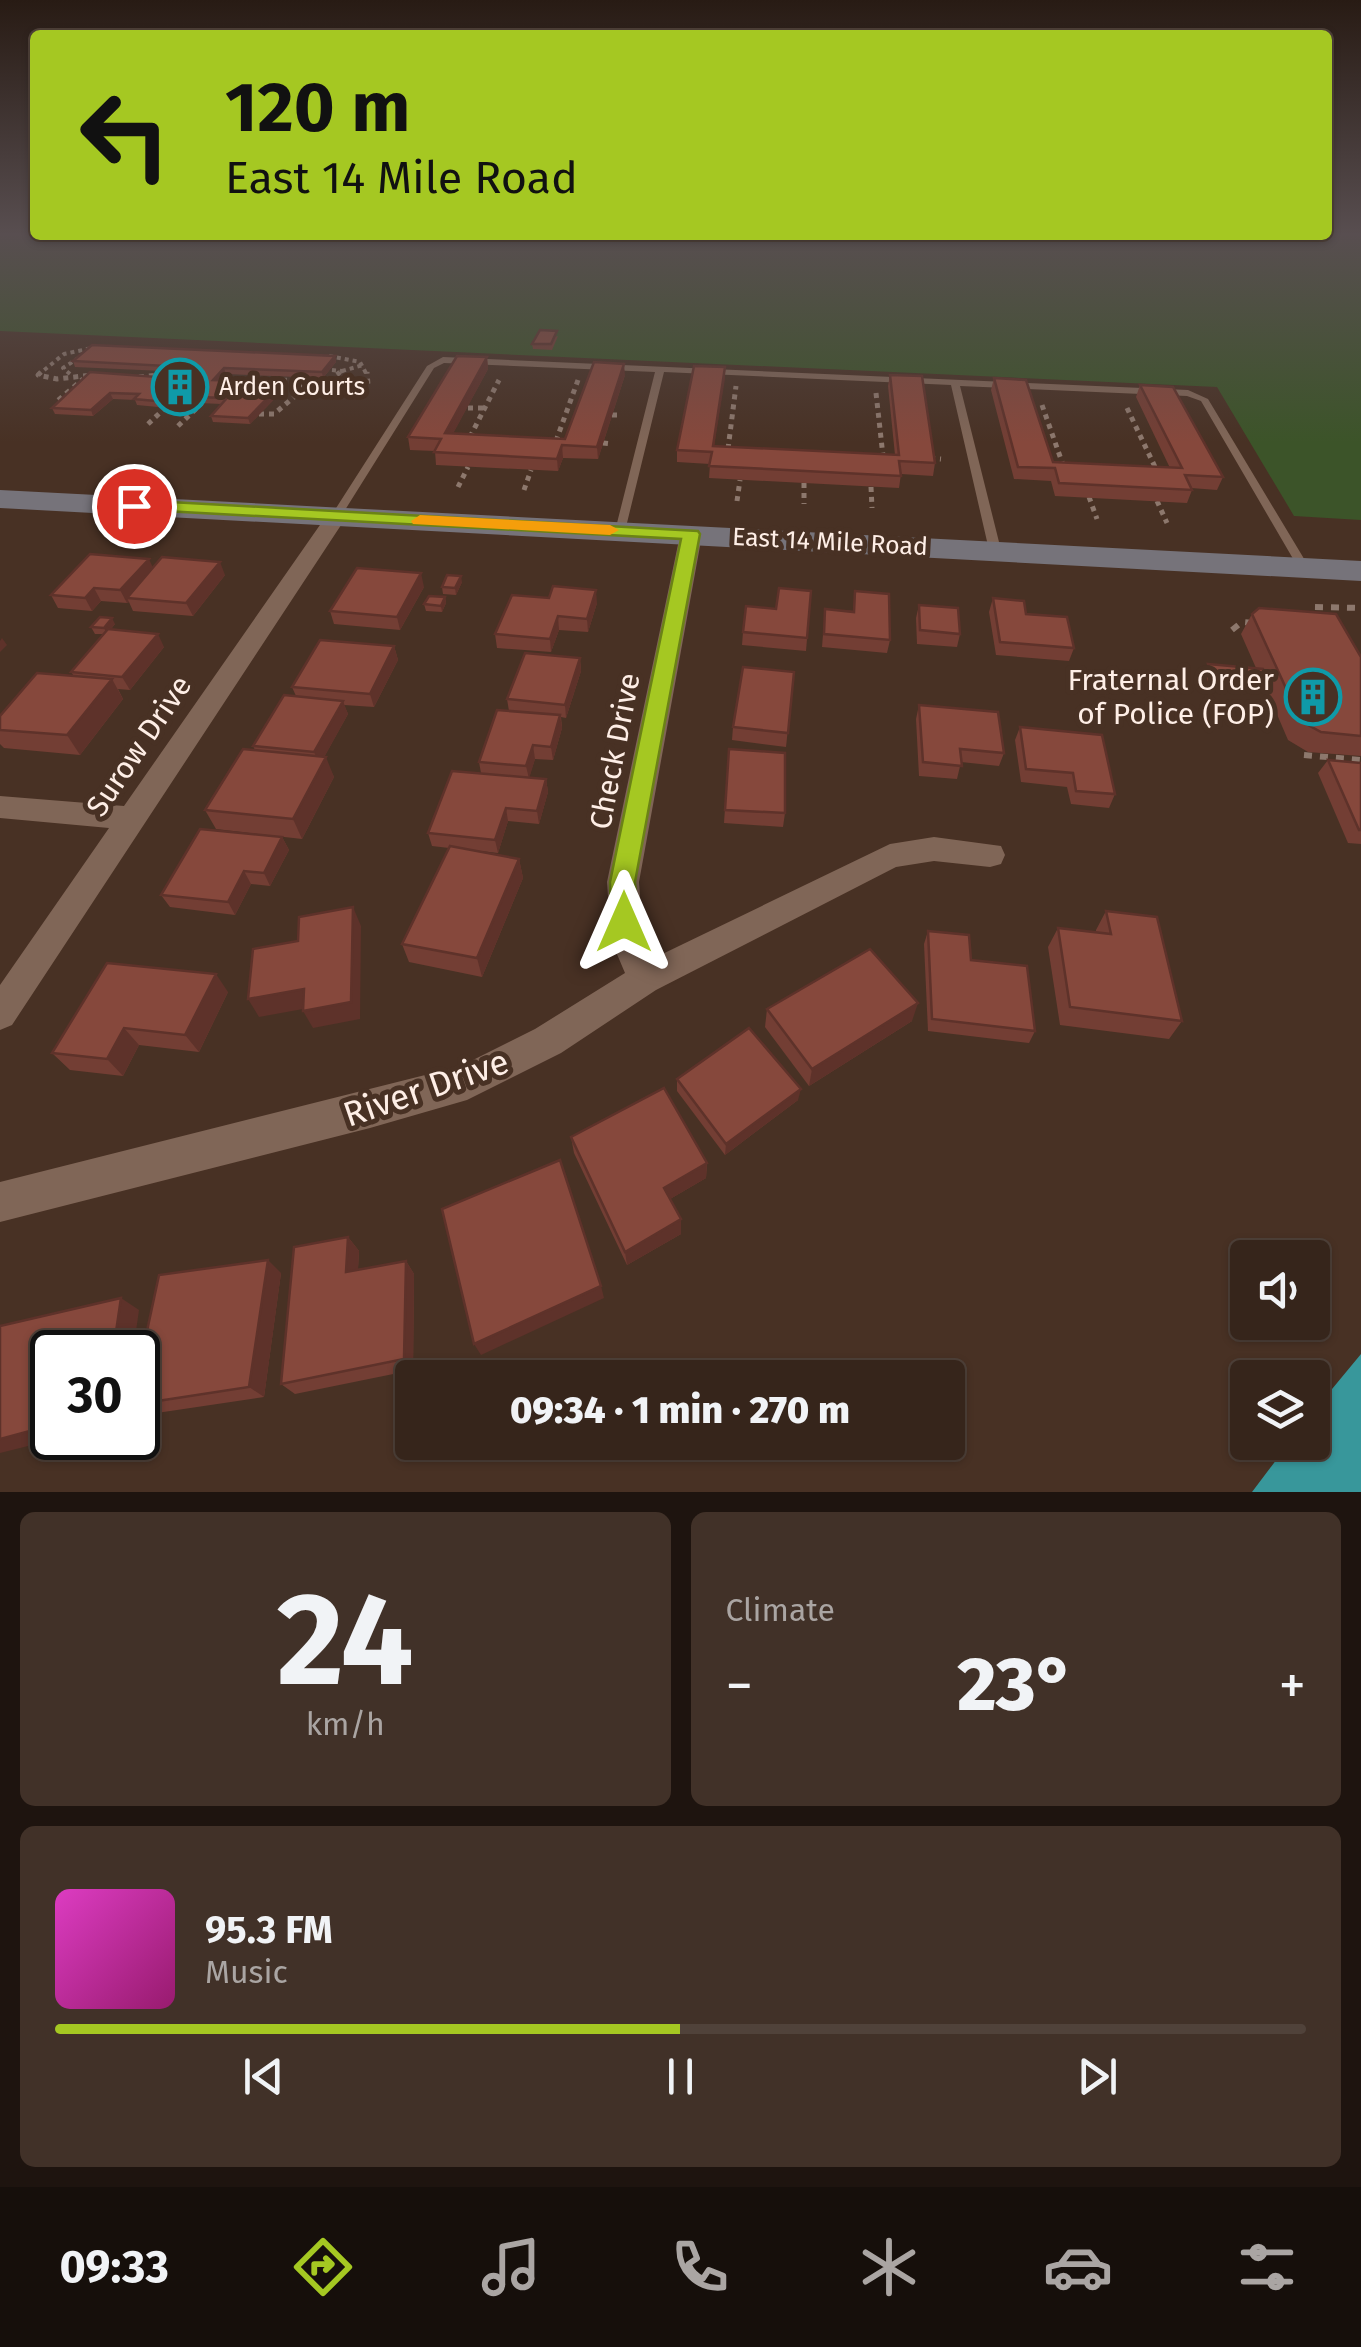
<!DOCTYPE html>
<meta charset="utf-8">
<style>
:root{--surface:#36251b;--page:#413128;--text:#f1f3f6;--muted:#aaa5a3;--line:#50423a;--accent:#a5c822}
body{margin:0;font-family:"Fira Sans",sans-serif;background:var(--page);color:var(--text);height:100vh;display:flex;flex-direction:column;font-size:38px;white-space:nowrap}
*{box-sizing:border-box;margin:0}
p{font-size:32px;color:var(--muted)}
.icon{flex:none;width:55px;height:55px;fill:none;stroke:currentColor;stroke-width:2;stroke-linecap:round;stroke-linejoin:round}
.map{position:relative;height:1492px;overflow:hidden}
.panel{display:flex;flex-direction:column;gap:20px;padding:20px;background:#1e140f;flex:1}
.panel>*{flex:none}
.top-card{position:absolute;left:30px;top:30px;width:1302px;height:210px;border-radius:10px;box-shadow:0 2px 8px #0004,0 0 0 2px var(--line);background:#a5c822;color:#111;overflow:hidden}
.buttons{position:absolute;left:1230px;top:1240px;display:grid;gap:20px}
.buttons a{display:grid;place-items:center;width:100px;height:100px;border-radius:10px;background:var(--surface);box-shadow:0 2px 8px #0004,0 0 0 2px var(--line);font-size:50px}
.speed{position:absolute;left:30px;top:1330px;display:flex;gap:20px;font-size:50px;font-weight:700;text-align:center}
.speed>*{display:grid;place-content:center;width:130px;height:130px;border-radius:50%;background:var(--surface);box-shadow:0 2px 8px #0004,0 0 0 2px var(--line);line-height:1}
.speed .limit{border:5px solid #111;border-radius:15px;background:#fff;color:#111}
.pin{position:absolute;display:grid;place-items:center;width:85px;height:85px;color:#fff;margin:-42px;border:5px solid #fff;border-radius:50%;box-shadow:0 2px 10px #0007}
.me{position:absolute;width:110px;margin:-55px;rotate:0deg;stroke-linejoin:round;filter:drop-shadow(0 0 8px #0008)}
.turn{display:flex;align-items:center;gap:35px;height:210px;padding:0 30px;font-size:45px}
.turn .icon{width:130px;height:130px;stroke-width:2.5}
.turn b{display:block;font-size:70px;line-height:85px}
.big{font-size:75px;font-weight:800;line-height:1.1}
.panel .widget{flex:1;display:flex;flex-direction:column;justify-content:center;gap:15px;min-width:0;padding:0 35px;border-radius:15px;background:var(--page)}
.panel .dial{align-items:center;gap:0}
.dial b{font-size:130px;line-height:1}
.song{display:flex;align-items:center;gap:30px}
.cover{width:120px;height:120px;border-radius:15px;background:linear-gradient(135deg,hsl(310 70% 55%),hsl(320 70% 35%))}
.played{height:10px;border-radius:5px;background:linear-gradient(90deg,var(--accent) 50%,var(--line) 50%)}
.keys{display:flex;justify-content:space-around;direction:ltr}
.heat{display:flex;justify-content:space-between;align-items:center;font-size:55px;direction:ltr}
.panel .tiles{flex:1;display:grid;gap:20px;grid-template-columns:1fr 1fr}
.widget:last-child{grid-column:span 2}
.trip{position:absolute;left:395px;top:1360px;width:570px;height:100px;border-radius:10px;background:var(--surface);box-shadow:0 2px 8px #0004,0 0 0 2px var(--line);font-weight:800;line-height:100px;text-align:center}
.menu{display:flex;height:160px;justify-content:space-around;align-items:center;background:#160f0b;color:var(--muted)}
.menu .icon{width:70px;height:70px}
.menu .on{color:var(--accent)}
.menu b{font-size:45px;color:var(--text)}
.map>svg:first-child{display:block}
</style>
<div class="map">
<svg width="1361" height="1492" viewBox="0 0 1361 1492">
<rect width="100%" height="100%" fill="#483124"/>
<!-- green -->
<polygon fill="#3c5429" points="0,233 1361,233 1361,520 1294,516 1217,387 0,331"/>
<!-- water -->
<polygon fill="#38979b" points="1361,1354 1361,1492 1252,1492 1289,1443 1312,1442 1313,1412"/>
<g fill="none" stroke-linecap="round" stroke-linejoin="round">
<!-- path-far2 -->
<g stroke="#8d786d" stroke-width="4" stroke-dasharray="4 4" stroke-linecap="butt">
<polyline points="329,356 360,362 367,375"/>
<polyline points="332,370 342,371 337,375"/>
<polyline points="342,371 363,365"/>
<polyline points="70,374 63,368 77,359"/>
<polyline points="38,375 64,354 97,347"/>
<polyline points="159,375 167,374"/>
</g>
<!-- path-far1 -->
<g stroke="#8d786d" stroke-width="5" stroke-dasharray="5 5" stroke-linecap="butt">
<polyline points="41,372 38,375 57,379 92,375"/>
<polyline points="139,377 167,374"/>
<polyline points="221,379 244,382"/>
<polyline points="262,382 290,380 307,387"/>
<polyline points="322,388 340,372"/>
<polyline points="876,393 883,456"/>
<polyline points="63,403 56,402 83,379"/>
<polyline points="1042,405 1063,465"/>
<polyline points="468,408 484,408"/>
<polyline points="1127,408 1156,469"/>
<polyline points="259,414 274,414 301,391 342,393 368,385 367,372"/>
<polyline points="612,415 620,415"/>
<polyline points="148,424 164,409"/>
<polyline points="178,426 202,403"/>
<polyline points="470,437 499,380"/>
<polyline points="556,441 578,380"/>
<polyline points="603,443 612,444"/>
<polyline points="728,449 736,386"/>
<polyline points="930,458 941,459"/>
<polyline points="804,483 804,504"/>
<polyline points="458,487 468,467"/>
<polyline points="871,487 872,508"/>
<polyline points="524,490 531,470"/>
<polyline points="1089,497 1097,519"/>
<polyline points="737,501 740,480"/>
<polyline points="1157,501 1167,523"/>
</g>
<!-- path -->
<g stroke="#8d786d" stroke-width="6" stroke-dasharray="8 8" stroke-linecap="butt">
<polyline points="1315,607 1361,608"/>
<polyline points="1232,630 1242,622 1253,623"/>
<polyline points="1304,755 1361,760"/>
</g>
<!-- lane -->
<polygon fill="#806657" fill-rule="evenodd" points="443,357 1188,390 1208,399 1309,567 1307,569 1299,569 1201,401 1187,396 960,386 1001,550 995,553 989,550 951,385 664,372 625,531 620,534 615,531 655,372 444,363 434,368 340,518 332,518 331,516 427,366"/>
<!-- street -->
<g fill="#806657" fill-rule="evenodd">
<polygon points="336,510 347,516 12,1025 0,1030 0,985 109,828 0,818 0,796 124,806 329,512"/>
<polygon points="691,529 702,535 639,882 643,940 652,959 890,844 934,837 1001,846 1005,855 1001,864 990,867 934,861 896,867 656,990 561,1053 467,1100 370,1128 0,1222 0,1182 461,1066 535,1029 625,973 611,940 607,882 680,535"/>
</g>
<!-- secondary -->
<polygon fill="#76737a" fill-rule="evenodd" points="0,490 1361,561 1361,581 0,508"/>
</g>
<!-- wall -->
<g fill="#733e34">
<polygon points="558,336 552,350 533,349 532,344"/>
<polygon points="335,356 336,362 323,378 226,374 220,380 285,388 250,424 213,422 211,416 222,404 198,403 194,407 179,409 137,405 135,400 113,399 93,416 55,414 52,408 157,377 163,371 75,367 73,361"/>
<polygon points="487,357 488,369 453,433 565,439 625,375 598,459 563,458 558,471 436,465 435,451 410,450 408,437"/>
<polygon points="725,367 714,446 895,455 888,386 890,375 935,463 933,476 901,474 899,488 709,478 710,464 677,462 677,450"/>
<polygon points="994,378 1053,462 1170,468 1136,397 1140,385 1223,477 1217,490 1191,488 1192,490 1187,503 1055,496 1051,481 1014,479 991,390"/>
<polygon points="153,568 225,575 193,616 133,611 129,602 127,603 101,601 92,611 58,608 51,595"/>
<polygon points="462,582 456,595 443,594 442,587"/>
<polygon points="424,587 400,630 334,624 330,611"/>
<polygon points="811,591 806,651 742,645 743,632 776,609"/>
<polygon points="855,591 890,640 887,653 822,647 825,609 853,611"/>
<polygon points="445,597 446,603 442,612 426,611 424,604"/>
<polygon points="993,598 1026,614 1074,648 1069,661 996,655 989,612"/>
<polygon points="597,603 588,632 559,630 551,652 497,648 495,634"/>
<polygon points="919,605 960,634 957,647 917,644 916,618"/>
<polygon points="1252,614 1361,657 1361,756 1308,752 1288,740 1267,691 1210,687 1204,671 1208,664 1256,668 1241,634"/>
<polygon points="115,624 111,629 164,647 130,690 118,689 123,699 80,755 4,748 0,744 0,716 74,676 71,672 104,634 95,634 91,627"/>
<polygon points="394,646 398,660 374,707 344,705 348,714 324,757 334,777 302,839 216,829 205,810 255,750 253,746 296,696 292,687"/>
<polygon points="580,658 581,671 566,718 561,717 562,728 553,760 535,759 529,777 546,779 548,792 539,824 508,821 498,853 472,850 519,859 523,878 482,977 409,962 402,944 449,848 432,846 428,833 481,773 479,762 509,711 507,699"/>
<polygon points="794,672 786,747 732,740 733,727"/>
<polygon points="919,705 1004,753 999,766 961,762 957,779 919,776 916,719"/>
<polygon points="1020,727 1115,794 1109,808 1071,804 1067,787 1021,782 1015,740"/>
<polygon points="729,749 785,813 783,827 724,823"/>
<polygon points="1328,760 1361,763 1361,844 1348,843 1318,773"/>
<polygon points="282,837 289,850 270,886 251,884 235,915 170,907 161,895"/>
<polygon points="1106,911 1182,1021 1169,1039 1060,1025 1048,947 1058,928 1096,933 1096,930"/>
<polygon points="928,931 1035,1031 1029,1043 928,1031 924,944"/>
<polygon points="228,992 199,1052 139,1045 123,1076 70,1070 52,1053"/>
<polygon points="767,1009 912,1021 809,1086 765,1027"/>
<polygon points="677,1079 798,1100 725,1155 677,1091"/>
<polygon points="571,1137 707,1163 706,1178 670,1199 681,1219 681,1234 627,1265 574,1153"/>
<polygon points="348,1237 359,1251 358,1269 406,1261 414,1274 413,1370 295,1394 281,1384"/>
<polygon points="281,1273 264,1397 150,1414 138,1408 138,1373"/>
</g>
<!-- shaded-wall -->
<g fill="#5e322a">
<polygon points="335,356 336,362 323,378 322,372"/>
<polygon points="487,357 488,369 447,445 445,433"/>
<polygon points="624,364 625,375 598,459 597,447"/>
<polygon points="725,367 725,379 712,458 713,446"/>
<polygon points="224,368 226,374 215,386 213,380"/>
<polygon points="283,382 285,388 250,424 248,418"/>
<polygon points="110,393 113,399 93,416 91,410"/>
<polygon points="196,397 198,403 194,407 179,409 177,403"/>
<polygon points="562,445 563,458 558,471 557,459"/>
<polygon points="149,559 155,572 127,598 129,602 127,603 120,590"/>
<polygon points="220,562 225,575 193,616 186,603"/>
<polygon points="421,573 424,587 400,630 397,617"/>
<polygon points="461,576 462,582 456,595 455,588"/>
<polygon points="94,588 101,601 92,611 85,598"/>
<polygon points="596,590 597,603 588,632 587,619"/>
<polygon points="445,597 446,603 442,612 441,606"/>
<polygon points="558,616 559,630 551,652 550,639"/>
<polygon points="112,618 115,624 107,634 104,628"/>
<polygon points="158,634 164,647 130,690 122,677"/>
<polygon points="2,638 7,645 0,652 0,641"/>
<polygon points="394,646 398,660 374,707 370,694"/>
<polygon points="580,658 581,671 566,718 565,705"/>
<polygon points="112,679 123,699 80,755 67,735"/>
<polygon points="343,701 348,714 320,765 314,752"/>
<polygon points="560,715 562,728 553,760 551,747"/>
<polygon points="533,745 535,759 529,779 526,766"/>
<polygon points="326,757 334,777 302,839 293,819"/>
<polygon points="546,779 548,792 539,824 537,811"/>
<polygon points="506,808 508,821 498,853 495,840"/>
<polygon points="282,837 289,850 270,886 264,873"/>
<polygon points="519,859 523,878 482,977 477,958"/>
<polygon points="244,871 251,884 235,915 228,902"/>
<polygon points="353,907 361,926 360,1019 313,1028 303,1011"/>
<polygon points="216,974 228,992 199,1052 185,1035"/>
<polygon points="304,989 314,1007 259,1017 248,999"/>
<polygon points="918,1003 912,1021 809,1086 812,1069"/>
<polygon points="124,1028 139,1045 123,1076 107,1059"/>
<polygon points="801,1089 798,1100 725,1155 726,1144"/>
<polygon points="707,1163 706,1178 665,1202 664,1188"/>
<polygon points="681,1219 681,1234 627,1265 625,1252"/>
<polygon points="348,1237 359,1251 357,1284 346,1272"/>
<polygon points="268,1260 281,1273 264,1397 249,1387"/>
<polygon points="406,1261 414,1274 413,1370 404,1359"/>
<polygon points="601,1286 604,1298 481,1355 474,1344"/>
<polygon points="121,1298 139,1310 133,1352 113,1352"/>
<polygon points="52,1425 52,1438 60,1438 0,1453 0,1439"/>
</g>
<!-- building -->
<g fill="#86483c" stroke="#5e322a" stroke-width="2.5">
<polygon points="540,330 557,331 551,344 532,344"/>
<polygon points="92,345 335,356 322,372 224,368 213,380 283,382 248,418 211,416 227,398 196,397 191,401 177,403 134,399 139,394 110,393 91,410 52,408 90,372 157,377 168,366 73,361"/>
<polygon points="457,356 487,357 445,433 565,439 594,362 624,364 597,447 562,445 557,459 434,452 441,439 408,437"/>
<polygon points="694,366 725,367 713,446 899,455 890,375 922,376 935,463 899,461 901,476 709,466 712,452 677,450"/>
<polygon points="994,378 1026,380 1053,462 1182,468 1140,385 1173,387 1223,477 1185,475 1192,490 1059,483 1055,468 1018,467"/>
<polygon points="90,554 149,559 120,590 94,588 85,598 51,595"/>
<polygon points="162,557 220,562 186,603 127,598"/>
<polygon points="357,568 421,573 397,617 330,611"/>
<polygon points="447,575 461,576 455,588 442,587"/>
<polygon points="553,586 596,590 587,619 558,616 550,639 495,634 512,595 549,598"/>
<polygon points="779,588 811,591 807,638 743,632 746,606 776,609"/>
<polygon points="855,591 889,594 890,640 824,634 825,609 854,612"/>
<polygon points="429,596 445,597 441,606 424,604"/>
<polygon points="993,598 1024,601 1026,614 1067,617 1074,648 1000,642"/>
<polygon points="919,605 958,608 960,634 920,630"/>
<polygon points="1259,608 1336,614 1361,657 1361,736 1321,732 1301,721 1252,614"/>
<polygon points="100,617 112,618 104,628 91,627"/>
<polygon points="108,629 158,634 122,677 71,672"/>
<polygon points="320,640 394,646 370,694 292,687"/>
<polygon points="525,653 580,658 565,705 507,699"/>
<polygon points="1208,664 1263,669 1270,685 1213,680"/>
<polygon points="743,667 794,672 788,733 733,727"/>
<polygon points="37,673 112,679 67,735 0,730 0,716"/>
<polygon points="284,695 343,701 314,752 253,746"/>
<polygon points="919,705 998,712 1004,753 960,749 962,766 923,762"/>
<polygon points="497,710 560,715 551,747 533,745 526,766 479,762"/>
<polygon points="1020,727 1102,735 1115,794 1076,791 1073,773 1026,769"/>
<polygon points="243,749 326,757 293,819 205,810"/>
<polygon points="729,749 785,753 785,813 725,810"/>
<polygon points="1328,760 1361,763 1361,830 1359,830"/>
<polygon points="452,771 546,779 537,811 506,808 495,840 428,833"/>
<polygon points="200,829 282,837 264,873 244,871 228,902 161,895"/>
<polygon points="450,846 519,859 477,958 402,944"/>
<polygon points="353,907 351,1002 303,1011 304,989 248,999 253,949 298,941 299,917"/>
<polygon points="1106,911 1157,917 1182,1021 1070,1007 1058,928 1111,934"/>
<polygon points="928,931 969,935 971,960 1027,966 1035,1031 932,1019"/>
<polygon points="870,949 918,1003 812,1069 767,1009"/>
<polygon points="107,963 216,974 185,1035 124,1028 107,1059 52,1053"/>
<polygon points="749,1028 801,1089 726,1144 677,1079"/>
<polygon points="664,1088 707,1163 664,1188 681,1219 625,1252 571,1137"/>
<polygon points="560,1160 601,1286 474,1344 442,1209"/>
<polygon points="348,1237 346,1272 406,1261 404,1359 281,1384 294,1247"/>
<polygon points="268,1260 249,1387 138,1404 138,1373 159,1275"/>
<polygon points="121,1298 113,1352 52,1352 52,1425 0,1439 0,1326"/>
</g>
<!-- sky -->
<linearGradient id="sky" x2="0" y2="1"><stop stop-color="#281b14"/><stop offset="0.53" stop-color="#584e50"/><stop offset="1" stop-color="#584e50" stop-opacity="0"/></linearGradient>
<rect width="1361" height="442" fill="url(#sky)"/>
<!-- route -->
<polygon fill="#a5c822" stroke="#6b8216" stroke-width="2.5" points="134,500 698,531 700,534 635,882 638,922 634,931 624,934 615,931 611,922 610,882 681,539 128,509 128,502"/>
<!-- slow -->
<polygon fill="#f59e0b" points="420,515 610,525 619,530 610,535 413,524 411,521"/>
<!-- icons -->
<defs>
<g id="building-ring" transform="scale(2.875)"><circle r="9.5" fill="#483124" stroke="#0f9aa8" stroke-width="1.5"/><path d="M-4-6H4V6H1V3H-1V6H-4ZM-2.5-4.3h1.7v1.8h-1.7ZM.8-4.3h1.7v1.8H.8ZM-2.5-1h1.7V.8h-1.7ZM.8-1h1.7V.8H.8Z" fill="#0f9aa8"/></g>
</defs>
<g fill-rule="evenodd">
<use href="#building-ring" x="180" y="387"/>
<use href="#building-ring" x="1313" y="697"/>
</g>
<g text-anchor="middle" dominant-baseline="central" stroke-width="10" stroke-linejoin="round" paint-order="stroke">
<!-- far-poi labels -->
<g font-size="25" fill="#feeee6" stroke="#483124" text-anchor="start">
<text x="219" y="387">Arden Courts</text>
</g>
<!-- far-street labels -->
<g font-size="25" fill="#feeee6" stroke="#483124">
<text transform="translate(830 542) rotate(3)">East 14 Mile Road</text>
</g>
<!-- poi labels -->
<g font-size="30" fill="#feeee6" stroke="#483124" text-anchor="end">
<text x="1274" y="680">Fraternal Order<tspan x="1274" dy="34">of Police (FOP)</tspan></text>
</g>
<!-- street labels -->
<g font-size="30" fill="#feeee6" stroke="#483124">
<text transform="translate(139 746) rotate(-56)">Surow Drive</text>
<text transform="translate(615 751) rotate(-79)">Check Drive</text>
</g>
<!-- near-street labels -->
<g font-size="35" fill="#feeee6" stroke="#483124">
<text transform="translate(426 1088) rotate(-19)">River Drive</text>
</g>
</g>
</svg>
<div class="buttons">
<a><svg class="icon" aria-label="sound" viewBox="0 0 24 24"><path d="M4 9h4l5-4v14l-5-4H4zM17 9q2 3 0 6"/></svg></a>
<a><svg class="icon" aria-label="layers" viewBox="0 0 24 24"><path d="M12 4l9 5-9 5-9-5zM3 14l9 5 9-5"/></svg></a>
</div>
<div class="speed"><div class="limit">30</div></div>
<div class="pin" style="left:134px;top:506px;background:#d93025"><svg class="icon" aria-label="arrive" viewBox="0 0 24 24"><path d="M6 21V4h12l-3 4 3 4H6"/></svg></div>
<svg class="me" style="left:624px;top:922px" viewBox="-20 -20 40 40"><path d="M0-17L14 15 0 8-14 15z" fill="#a5c822" stroke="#fff" stroke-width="4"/></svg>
<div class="trip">09:34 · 1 min · 270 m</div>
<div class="top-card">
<div class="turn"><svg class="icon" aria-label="left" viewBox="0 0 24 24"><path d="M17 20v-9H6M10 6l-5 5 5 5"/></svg><div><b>120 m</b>East 14 Mile Road</div></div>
</div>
</div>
<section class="panel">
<div class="tiles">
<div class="widget dial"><b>24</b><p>km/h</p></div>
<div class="widget"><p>Climate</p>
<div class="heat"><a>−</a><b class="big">23°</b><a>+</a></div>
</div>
<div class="widget">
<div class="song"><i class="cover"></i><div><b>95.3 FM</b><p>Music</p></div></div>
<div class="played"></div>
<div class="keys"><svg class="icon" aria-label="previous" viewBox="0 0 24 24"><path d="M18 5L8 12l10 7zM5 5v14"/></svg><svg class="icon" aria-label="pause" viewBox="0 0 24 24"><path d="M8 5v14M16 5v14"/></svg><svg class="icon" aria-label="next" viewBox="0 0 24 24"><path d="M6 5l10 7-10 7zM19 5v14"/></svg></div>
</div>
</div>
</section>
<nav class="menu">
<b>09:33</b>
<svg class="icon on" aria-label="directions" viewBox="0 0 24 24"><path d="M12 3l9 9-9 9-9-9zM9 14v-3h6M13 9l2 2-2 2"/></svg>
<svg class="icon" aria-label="music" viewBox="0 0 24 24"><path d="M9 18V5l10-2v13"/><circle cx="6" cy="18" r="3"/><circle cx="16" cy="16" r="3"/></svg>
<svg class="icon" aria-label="phone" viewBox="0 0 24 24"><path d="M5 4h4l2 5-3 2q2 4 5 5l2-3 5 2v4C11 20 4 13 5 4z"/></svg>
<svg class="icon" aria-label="climate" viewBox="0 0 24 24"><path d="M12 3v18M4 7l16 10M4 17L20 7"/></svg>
<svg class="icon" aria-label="car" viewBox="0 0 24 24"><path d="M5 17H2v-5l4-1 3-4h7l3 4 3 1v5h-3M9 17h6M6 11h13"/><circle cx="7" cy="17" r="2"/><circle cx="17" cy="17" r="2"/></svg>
<svg class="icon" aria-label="filters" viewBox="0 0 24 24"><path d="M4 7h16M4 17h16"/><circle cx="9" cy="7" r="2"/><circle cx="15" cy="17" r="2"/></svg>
</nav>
